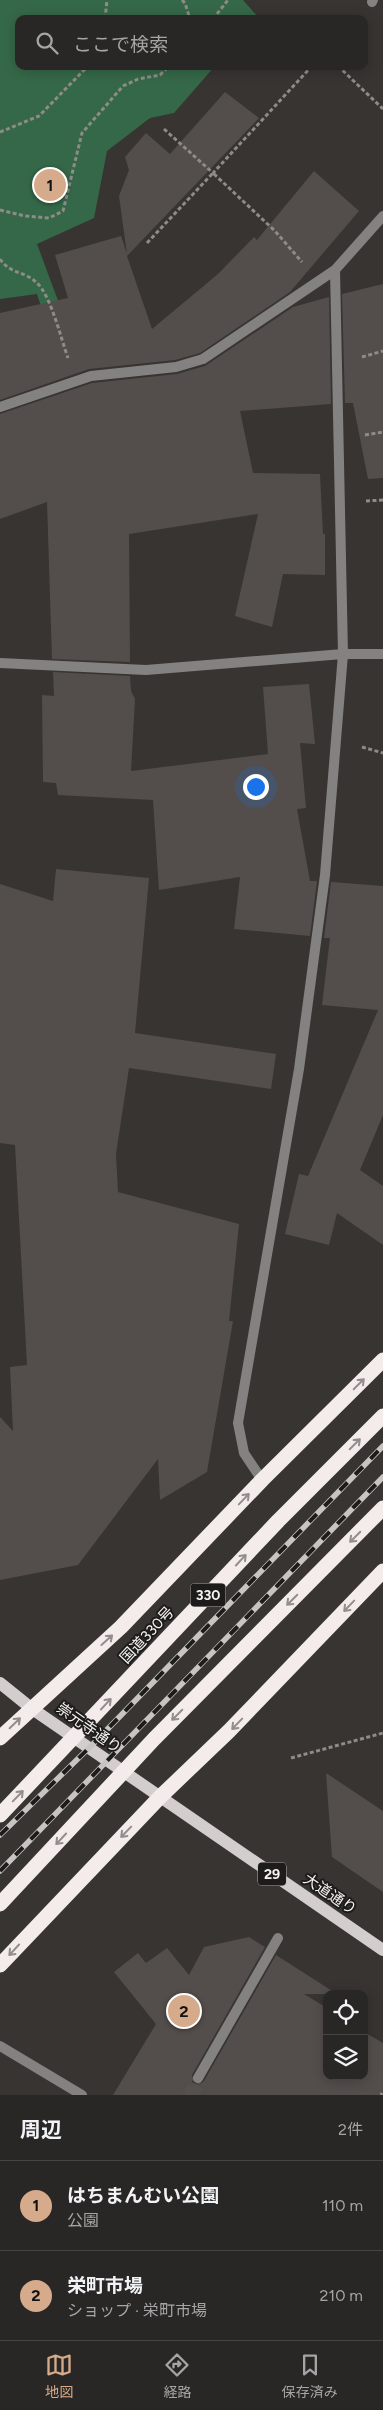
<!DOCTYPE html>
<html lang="ja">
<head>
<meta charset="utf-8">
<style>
	body { margin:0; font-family:Figtree,"Noto Sans JP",sans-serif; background:#312f2d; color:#f1f3f6 }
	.controls { position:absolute; right:15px; bottom:15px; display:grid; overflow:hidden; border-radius:10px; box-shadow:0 2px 12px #0003 }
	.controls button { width:45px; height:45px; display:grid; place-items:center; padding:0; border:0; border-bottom:1px solid #454442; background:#292725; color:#f1f3f6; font:25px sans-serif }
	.you { position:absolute; left:255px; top:786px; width:18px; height:18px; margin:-12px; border:4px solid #fff; border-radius:50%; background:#1a73e8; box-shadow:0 0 0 8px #1a73e833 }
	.badge { display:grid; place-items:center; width:32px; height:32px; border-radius:50%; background:#d6ab8b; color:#111; font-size:16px; font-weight:700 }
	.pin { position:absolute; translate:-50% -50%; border:2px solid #fff; box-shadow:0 1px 5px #0006 }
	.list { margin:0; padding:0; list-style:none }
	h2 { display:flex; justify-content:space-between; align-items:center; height:65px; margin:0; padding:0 20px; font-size:21px }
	h2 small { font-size:16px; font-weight:400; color:#a5a5a7 }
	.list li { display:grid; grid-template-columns:32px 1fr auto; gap:15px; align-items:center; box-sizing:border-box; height:90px; padding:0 20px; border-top:1px solid #454442 }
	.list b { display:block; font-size:19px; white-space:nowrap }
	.list p { margin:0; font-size:16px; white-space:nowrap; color:#a5a5a7 }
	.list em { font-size:16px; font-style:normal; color:#a5a5a7 }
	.icon { flex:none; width:28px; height:28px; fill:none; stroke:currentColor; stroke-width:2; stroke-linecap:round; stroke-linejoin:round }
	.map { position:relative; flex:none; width:383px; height:2095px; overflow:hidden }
	.search { position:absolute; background:#292725; box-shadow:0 2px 12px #0003; left:15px; right:15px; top:15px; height:55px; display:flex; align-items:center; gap:12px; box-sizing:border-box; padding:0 18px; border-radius:10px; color:#a5a5a7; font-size:19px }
	.sheet { height:245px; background:#292725 }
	nav { display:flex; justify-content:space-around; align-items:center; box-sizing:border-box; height:70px; border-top:1px solid #454442; background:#292725; font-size:14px; color:#a5a5a7 }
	nav a { display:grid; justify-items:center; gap:2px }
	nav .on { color:#d6ab8b }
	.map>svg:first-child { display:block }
</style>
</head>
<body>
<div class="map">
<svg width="383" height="2095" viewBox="0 0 383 2095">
	<rect width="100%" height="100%" fill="#373431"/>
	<path fill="#356848" d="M0,0H243L258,17L19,19V66H215L174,113L150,118L107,151L94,218L37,244L76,349L57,356L37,294L0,299Z"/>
	<path fill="#534e4c" d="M225,92L259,118L127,256L152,329L218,274L254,237L257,240L314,171L359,211L290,292L200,353L175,360L89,369L0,400V313L68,298L55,255L121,236L127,254L119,196L129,170L125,157L146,133L170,154Z
		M383,284V478L368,479L353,403H345L342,294Z
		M329,297L331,404L240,411L253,473L320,474L323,534H325V575L283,574L272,627L235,616L258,514L129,534L130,662L52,659L47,502L0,519V414L92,383L177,374L205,366L293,307Z
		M53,672L130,676L131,691L135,699L131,771L268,754L263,687L309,684L315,744L300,743L306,808L297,809L310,881H317L310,936L234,929L240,877L159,890L153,800L58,795L56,783L43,782L42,695L54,696Z
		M56,869L149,878L135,1033L276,1054L271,1089L129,1068L116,1154L118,1192L239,1224L229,1321H233L207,1472L160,1500L158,1459L78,1565L0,1580V1417L13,1431L10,1367L27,1365L15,1145L0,1143V884L53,901Z
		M331,882L383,886V1115L360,1170L383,1186V1245L337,1213L329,1245L285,1234L299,1174L308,1176L378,1010L322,1005L330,938H324Z
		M326,1773L383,1811V1892L332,1857Z
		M249,1937L265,1947L192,2075V2082L199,2085L204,2081L276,1955L337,1994H304L327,2008V2076H364V2032L383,2043V2095H113L156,2024L114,1972L138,1953L146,1963L167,1948L189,1975L204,1947Z"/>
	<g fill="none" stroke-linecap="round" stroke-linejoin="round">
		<path stroke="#54514e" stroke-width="10" stroke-dasharray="10 5" stroke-linecap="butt" d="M192,2088L204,2095
			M187,2095L198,2078"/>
		<path stroke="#8e8b88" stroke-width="3" stroke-dasharray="4 2.5" stroke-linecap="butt" d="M182,0L185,3L190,19
			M105,19L107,0
			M213,19L228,0
			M338,66L383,109
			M164,129L213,173L312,66
			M0,132L39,116L88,66
			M0,210L25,216L49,218L63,211L82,133L123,86L138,79L160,75L169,66
			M147,243L213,173L275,231L302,262
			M0,259C10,274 24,271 36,282C51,295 61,339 68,358
			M362,357L383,351
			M365,435L383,432
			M366,501L383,500
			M362,747L383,753
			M291,1758L383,1733
			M381,2095L382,2093"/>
		<path stroke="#848181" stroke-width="10" d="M372,2L373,0
			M0,407L91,376L176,367L203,359L335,270L383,216
			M0,663L146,670L343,654H383
			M262,1480L244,1453L238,1423L299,1069L325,875L343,654L335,270
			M0,2046L82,2095
			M198,2078L278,1938"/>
		<path stroke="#d3cecd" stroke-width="12" d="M0,1683L31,1708L383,1950"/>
		<path stroke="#f3eceb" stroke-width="15" d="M0,1738L121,1627L262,1480L383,1360
			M0,1815L278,1521L383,1416
			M0,1904L154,1739L383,1508
			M0,1965L160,1797L229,1731L383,1571"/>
		<defs>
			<path id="rail" d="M0,1835L94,1743L383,1446
				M0,1871L383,1477"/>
		</defs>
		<use href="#rail" stroke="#c7c4c1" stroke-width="5.5"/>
		<use href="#rail" stroke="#1d1c1a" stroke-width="4" stroke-dasharray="11" stroke-linecap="butt"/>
	</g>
	<defs><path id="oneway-shaft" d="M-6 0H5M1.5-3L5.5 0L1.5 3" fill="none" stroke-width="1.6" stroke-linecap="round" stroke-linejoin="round" transform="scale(1.25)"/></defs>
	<g stroke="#938e8d">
		<use href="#oneway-shaft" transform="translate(359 1384) rotate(-45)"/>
		<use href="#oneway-shaft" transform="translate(355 1444) rotate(-45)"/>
		<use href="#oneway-shaft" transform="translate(244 1499) rotate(-46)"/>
		<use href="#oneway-shaft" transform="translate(355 1537) rotate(135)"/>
		<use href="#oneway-shaft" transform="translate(241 1560) rotate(-47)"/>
		<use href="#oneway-shaft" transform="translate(292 1600) rotate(135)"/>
		<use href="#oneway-shaft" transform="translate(349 1606) rotate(134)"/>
		<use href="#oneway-shaft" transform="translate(107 1640) rotate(-42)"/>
		<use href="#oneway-shaft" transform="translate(106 1704) rotate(-47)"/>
		<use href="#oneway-shaft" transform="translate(177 1715) rotate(135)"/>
		<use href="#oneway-shaft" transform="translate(15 1723) rotate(-44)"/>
		<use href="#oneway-shaft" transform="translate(237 1724) rotate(134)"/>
		<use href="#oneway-shaft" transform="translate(18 1796) rotate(-46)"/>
		<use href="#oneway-shaft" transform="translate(126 1832) rotate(134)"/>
		<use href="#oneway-shaft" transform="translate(61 1839) rotate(133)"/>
		<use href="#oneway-shaft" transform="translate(14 1950) rotate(133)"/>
	</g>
	<g text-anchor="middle" stroke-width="4" stroke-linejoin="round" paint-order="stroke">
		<g fill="#1d1c1a" stroke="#b5b3b0" stroke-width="1">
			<rect x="190.5" y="1583.5" width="35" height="23" rx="4"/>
			<rect x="258" y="1862.5" width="28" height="23" rx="4"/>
		</g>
		<g font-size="14" font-weight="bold" fill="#f6f4f1">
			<text x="208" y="1600">330</text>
			<text x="272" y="1879">29</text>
		</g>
		<g font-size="15" fill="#f6f4f1" stroke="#1d1c1a">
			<text transform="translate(147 1635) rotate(-47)" y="5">国道330号</text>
			<text transform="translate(89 1728) rotate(35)" y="5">崇元寺通り</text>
			<text transform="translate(330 1894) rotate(34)" y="5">大道通り</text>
		</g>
	</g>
</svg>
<div class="controls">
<button><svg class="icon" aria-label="locate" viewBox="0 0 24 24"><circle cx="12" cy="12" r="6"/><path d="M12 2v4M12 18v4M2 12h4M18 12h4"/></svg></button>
<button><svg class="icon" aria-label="layers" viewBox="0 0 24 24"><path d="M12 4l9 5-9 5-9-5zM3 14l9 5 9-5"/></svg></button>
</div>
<div class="you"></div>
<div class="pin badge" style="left:50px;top:185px">1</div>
<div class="pin badge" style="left:184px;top:2011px">2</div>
<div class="search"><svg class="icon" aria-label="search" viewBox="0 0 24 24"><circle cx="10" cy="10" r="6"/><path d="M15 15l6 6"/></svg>ここで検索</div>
</div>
<section class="sheet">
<h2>周辺<small>2件</small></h2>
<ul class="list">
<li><span class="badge">1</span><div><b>はちまんむい公園</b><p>公園</p></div><em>110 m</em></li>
<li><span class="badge">2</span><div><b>栄町市場</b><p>ショップ · 栄町市場</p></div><em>210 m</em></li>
</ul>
</section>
<nav>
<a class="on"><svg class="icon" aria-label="map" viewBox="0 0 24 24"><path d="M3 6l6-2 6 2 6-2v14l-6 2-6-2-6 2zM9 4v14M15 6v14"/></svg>地図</a>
<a><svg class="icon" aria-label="directions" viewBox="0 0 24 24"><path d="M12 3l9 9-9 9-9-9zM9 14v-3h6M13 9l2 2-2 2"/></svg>経路</a>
<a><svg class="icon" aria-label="saved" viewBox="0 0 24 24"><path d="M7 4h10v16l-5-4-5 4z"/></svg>保存済み</a>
</nav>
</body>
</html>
